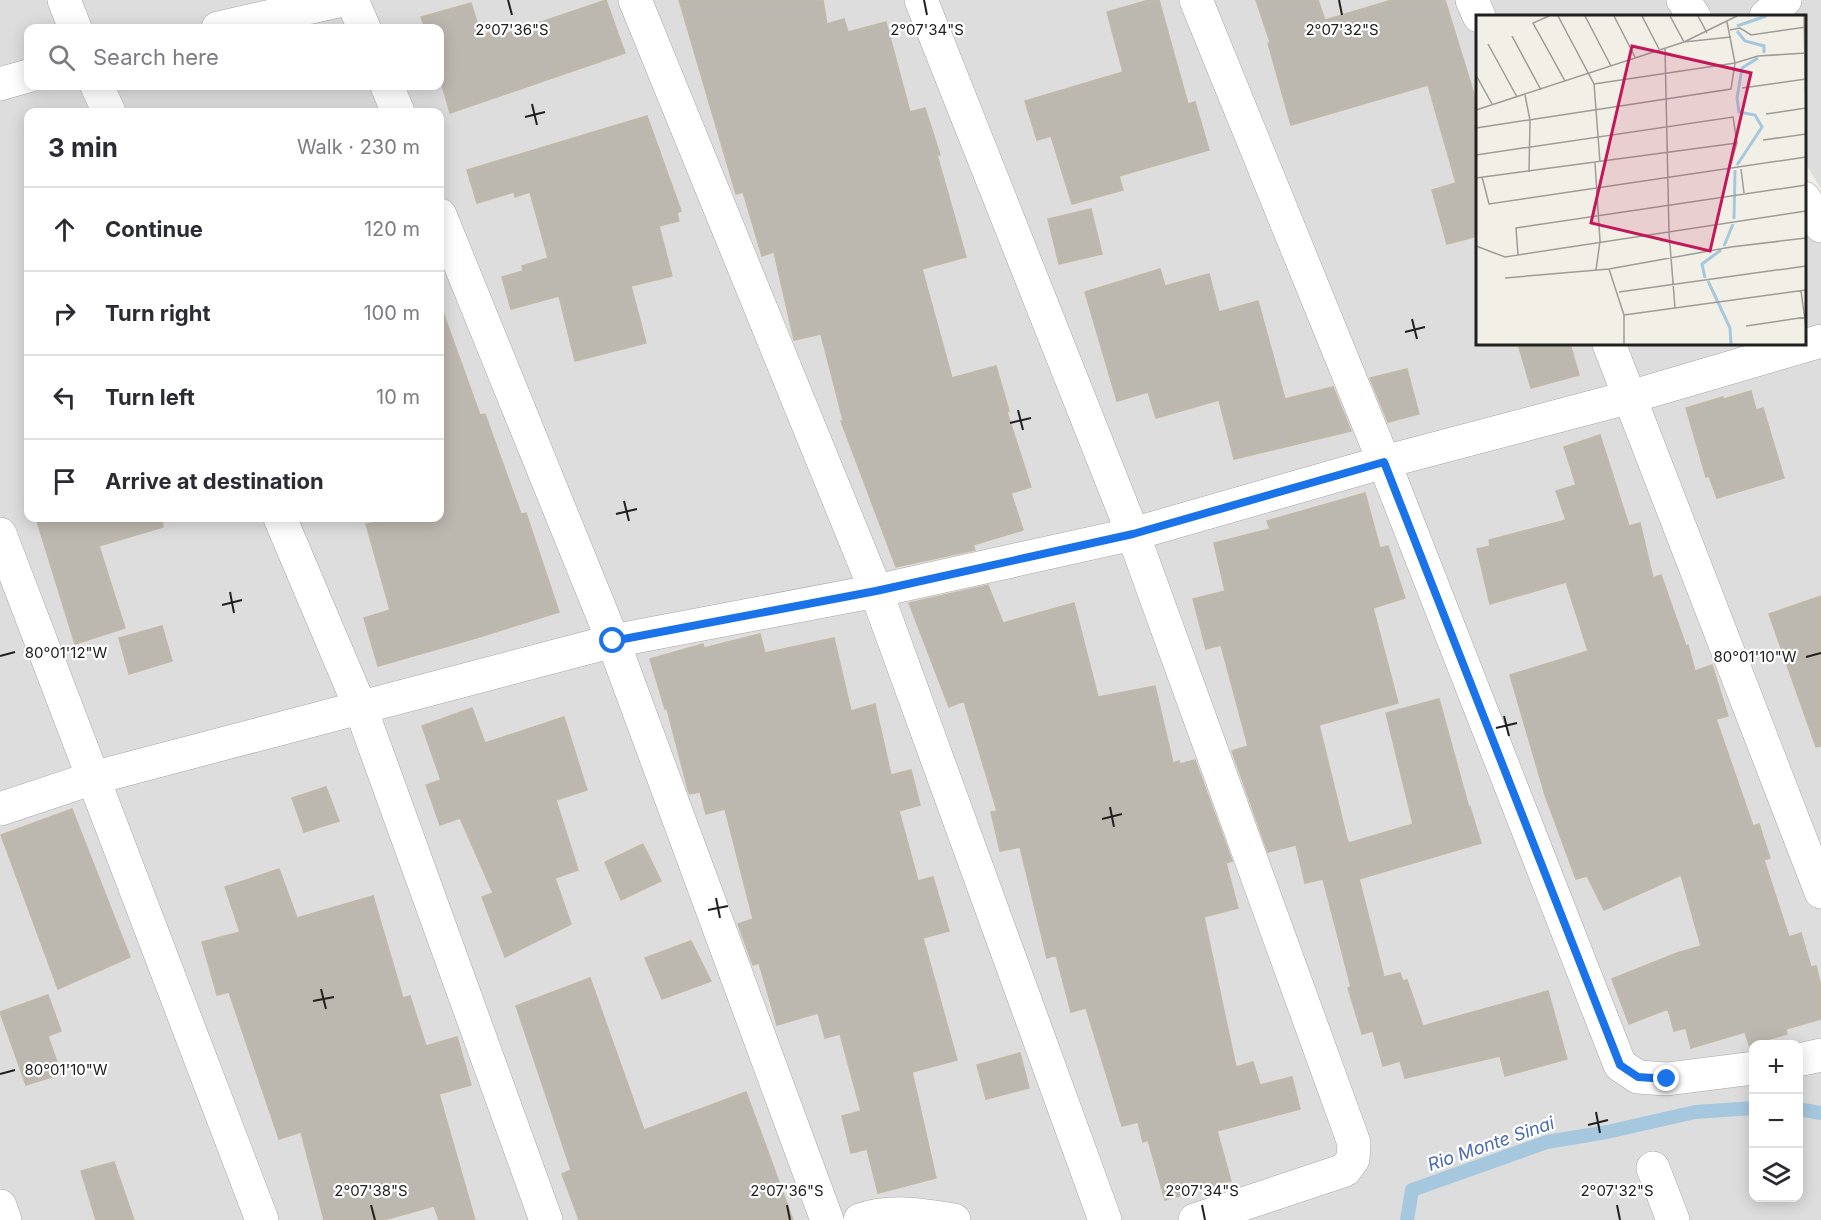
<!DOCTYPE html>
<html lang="en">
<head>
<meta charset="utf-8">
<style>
	body { margin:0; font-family:Inter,sans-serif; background:#f7f7f7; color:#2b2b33 }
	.controls { position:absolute; right:18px; bottom:18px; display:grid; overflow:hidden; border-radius:12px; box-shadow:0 3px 15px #0003 }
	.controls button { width:54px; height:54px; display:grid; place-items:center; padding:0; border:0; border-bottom:2px solid #e1e1e2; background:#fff; color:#2b2b33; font:30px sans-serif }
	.stop { position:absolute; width:18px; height:18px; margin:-14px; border:4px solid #1a73e8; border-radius:50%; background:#fff }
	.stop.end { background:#1a73e8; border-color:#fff; box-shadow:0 2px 6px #0008 }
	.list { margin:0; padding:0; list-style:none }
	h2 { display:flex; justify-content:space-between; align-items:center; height:78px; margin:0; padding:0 24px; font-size:26px }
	h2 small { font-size:20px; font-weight:400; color:#7c7c81 }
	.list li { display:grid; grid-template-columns:39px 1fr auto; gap:18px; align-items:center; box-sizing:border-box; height:84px; padding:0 24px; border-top:2px solid #e1e1e2 }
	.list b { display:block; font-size:22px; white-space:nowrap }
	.list em { font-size:20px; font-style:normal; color:#7c7c81 }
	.icon { flex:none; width:33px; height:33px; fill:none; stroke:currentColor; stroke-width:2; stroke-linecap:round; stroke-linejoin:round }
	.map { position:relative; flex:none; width:1821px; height:1220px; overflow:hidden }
	.search { position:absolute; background:#fff; box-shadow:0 3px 15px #0003; left:24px; top:24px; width:420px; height:66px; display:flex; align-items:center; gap:15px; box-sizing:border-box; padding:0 21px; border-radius:12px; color:#7c7c81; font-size:22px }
	.panel { position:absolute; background:#fff; box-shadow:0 3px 15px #0003; left:24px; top:108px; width:420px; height:414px; border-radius:12px }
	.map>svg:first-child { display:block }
</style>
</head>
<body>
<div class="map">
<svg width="1821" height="1220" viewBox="0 0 1821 1220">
	<rect width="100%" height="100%" fill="#f1efe6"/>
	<path fill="#dedddd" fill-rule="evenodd" d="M0,0H1676L1686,16H1478V344H1804L1805,203L1821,229V1220H0ZM28,28H440V86H28ZM28,112H440V518H28ZM1754,1044H1798V1198H1754Z
		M1703,0H1821V189L1805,163L1804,16H1714Z"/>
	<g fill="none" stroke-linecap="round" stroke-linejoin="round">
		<path stroke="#a6c8df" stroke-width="14" d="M1798,1109L1821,1113
			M1407,1220L1412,1190L1547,1142L1607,1132L1695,1112L1754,1108"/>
	</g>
	<path fill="#bdb8af" stroke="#c3b8a8" stroke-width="1.5" d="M606,0L625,53L450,113L440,78V28H425L421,17L471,3L481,35L504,29L506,34Z
		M679,0H823L827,24L844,19L848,32L886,22L910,112L925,108L940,155H937L966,257L922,269L952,378L996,366L1009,411L1007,412L1031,487L1011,493L1023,530L973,545L975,550L896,567L841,421L843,420L821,334L794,340L774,252L762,256L743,192L736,194Z
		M1149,0H1159L1188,104L1195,102L1209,150L1119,176L1123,190L1072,204L1051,136L1037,140L1025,101L1123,72L1107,12Z
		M1256,0H1318L1325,20L1392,0H1445L1478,107V236L1447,244L1432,190L1456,183L1428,85L1291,125L1268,43L1270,42Z
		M647,116L681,211L677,213L679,221L659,226L672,276L631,286L646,343L575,361L559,296L511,309L502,277L523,271L522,266L548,258L530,192L515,197L514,192L477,203L467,170Z
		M1091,209L1102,254L1059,264L1048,219Z
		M1160,269L1165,286L1209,274L1219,312L1258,301L1285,399L1333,387L1351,431L1234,459L1219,400L1156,418L1148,392L1117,401L1085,292Z
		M444,315L480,415L485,414L521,514L526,513L559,612L476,638L378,666L364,618L390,610L366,524L397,518H440V316Z
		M1518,344H1570L1579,375L1531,388Z
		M1407,369L1419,414L1388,422L1370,378Z
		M1751,391L1756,410L1763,408L1784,478L1717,498L1709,476L1706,477L1686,408L1723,397L1724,399Z
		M1600,435L1629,526L1640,523L1653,578L1661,575L1686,646L1688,645L1695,671L1712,665L1728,716L1716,719L1753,826L1759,824L1770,858L1764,860L1789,937L1801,933L1811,967L1816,966L1821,986V1019L1786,1029L1787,1034L1749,1045L1745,1032L1691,1048L1686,1028L1674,1031L1668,1009L1629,1024L1612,979L1677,953L1701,946L1681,875L1604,910L1587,876L1576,879L1545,795L1510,675L1588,651L1566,582L1490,604L1477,549L1490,546L1489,540L1566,520L1556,491L1576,485L1564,447Z
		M1365,493L1380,548L1388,546L1405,598L1373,608L1398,703L1319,725L1347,839L1349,843L1413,824L1386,713L1439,699L1469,808L1470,807L1481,843L1359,879L1384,977L1400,973L1403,981L1407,980L1423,1026L1548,991L1567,1059L1505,1076L1500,1056L1405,1078L1400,1061L1383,1066L1373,1031L1362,1034L1348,988L1351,987L1323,879L1305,883L1296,845L1268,852L1232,751L1248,746L1221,645L1206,649L1193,599L1225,591L1214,543L1270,529L1267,521Z
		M36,518H162L163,527L99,546L125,628L75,644Z
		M988,585L1003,623L1074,603L1098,697L1155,686L1173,763L1179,761L1180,764L1195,760L1232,861L1226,863L1238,908L1204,917L1236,1067L1253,1062L1260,1085L1292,1077L1300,1109L1217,1131L1231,1181L1165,1200L1148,1140L1143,1142L1138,1122L1122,1126L1086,1008L1071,1012L1056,955L1047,958L1020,847L1000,851L991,812L997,811L964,701L949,707L909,603Z
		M1821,596V746L1816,747L1769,614Z
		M162,626L172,661L129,674L119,638Z
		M760,634L765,653L834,638L851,711L875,704L891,775L911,770L920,805L899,811L918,881L933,877L949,931L923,938L957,1060L912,1072L936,1178L878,1193L867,1149L851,1153L842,1116L861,1111L840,1034L825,1038L818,1013L777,1025L759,963L753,965L738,924L753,919L725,809L706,814L700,792L690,794L688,790L667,709H665L650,659L703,644L704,648Z
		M472,708L485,743L564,717L587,790L556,800L578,870L555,878L571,924L505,957L482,897L493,893L460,818L440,825L426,785L441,780L422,726Z
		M326,787L339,821L304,832L292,798Z
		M72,809L130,957L58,989L1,835Z
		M643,844L661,881L621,900L605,862Z
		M279,869L297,918L373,896L403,998L410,996L426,1046L457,1037L471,1085L439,1094L475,1220H439L434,1206L384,1220H324L301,1132L279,1139L229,992L217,995L202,942L240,932L225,887Z
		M691,941L711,981L662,999L645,958Z
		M590,978L644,1130L746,1092L793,1220H579L562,1174L571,1170L516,1006Z
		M48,995L61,1031L48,1036L61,1074L26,1085L0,1012Z
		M1020,1053L1029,1088L986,1099L977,1065Z
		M114,1162L134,1220H96L81,1171Z"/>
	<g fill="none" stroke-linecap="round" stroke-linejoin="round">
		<defs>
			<path id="street" d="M64,0L75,28
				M352,0L364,28
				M635,0L876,591L1105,1220
				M921,0L1133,534L1354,1143L1353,1159L1345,1170L1195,1220
				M1196,0L1384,462L1620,1065L1638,1077L1667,1079L1754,1068
				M1472,0L1479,16
				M1683,0L1694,16
				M1766,16L1785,0
				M218,28L343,0
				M0,84L28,76
				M97,86L109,112
				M387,86L398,112
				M1804,198L1821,226
				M440,215L613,641L827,1220
				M1609,344L1821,892
				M280,518L361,709L546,1220
				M0,534L262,1220
				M0,809L93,778L613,641L876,591L1133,534L1384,462L1630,397L1821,341
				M1798,1060L1821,1055
				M1653,1168L1673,1220
				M0,1206L5,1220
				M860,1220C891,1209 923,1215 954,1220"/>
		</defs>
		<use href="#street" stroke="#a7a7a7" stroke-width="34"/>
		<use href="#street" stroke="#fff" stroke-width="33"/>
	</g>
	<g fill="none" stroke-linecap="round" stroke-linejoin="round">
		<path stroke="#1a73e8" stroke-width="8" d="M613,641L876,591L1133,534L1384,462L1620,1065L1638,1077L1667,1079"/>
	</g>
	<path fill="none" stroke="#202020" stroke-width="2" d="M508,0L512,15M924,0L927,15M1339,0L1342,15M532,104L537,125M525,117L545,112M1412,319L1417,339M1405,332L1425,327M1018,410L1023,430M1010,423L1031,418M624,501L629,521M616,514L637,509M230,592L234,613M222,605L242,600M0,656L15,652M1806,657L1821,653M1504,716L1509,736M1496,728L1517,723M1110,807L1114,827M1102,819L1122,814M716,898L720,918M708,910L728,906M321,989L326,1009M313,1001L334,997M0,1074L15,1070M1596,1112L1600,1133M1588,1125L1608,1120M371,1205L375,1220M787,1205L790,1220M1202,1205L1205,1220M1617,1205L1620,1220"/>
	<g text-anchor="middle" stroke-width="4.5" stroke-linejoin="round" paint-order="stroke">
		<g font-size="18" font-style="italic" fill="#4a6cb2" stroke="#fff">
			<text transform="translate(1491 1144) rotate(-19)" y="6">Rio Monte Sinai</text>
		</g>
	</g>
	<g transform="translate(1476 15)">
		<rect width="330" height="330" fill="#f1efe6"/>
		<path fill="none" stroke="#a6c8df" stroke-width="3" d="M261,11L290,1M261,16L269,26L288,31V38M261,150L286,112L279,100L263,97L261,83L266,53L282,43M258,204L259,155M248,231L257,209M229,263L226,249L245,235M232,266L254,313L255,329"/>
		<path fill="none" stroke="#9d9c97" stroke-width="1.5" d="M73,1L57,8L89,66M82,1L118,69L124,147M109,1L135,51M138,1L159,42M166,1L183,34M194,1L208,27L255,22M222,1L231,18M328,1L330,104M254,15L264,13L275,20L330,12M36,21L65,75M12,29L41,82M189,33L193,217L199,293M0,60L16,89M118,69L259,48L282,41L330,38M266,73L330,64M49,80L54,105L53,157M0,95L208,27L261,1M290,99L330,93M0,113L255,74L259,48L251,7M287,125L330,119M0,140L257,102L261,128L253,155M119,148L124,226L120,255M265,154L268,178M6,162L13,189L330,142M0,163L261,128M0,231L29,242L330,196M42,240L40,213L330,170M133,254L148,300V329M29,263L133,254L255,232L330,223M325,276L330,312M143,277L330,251M148,300L330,275M270,311L330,302"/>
		<path fill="#c2185b" fill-opacity="0.15" stroke="#c2185b" stroke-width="3" d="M156,31L275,58L234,236L115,208Z"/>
		<rect width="330" height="330" fill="none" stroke="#202020" stroke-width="3"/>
	</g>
	<g font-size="15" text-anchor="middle" fill="#202020" stroke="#fff" stroke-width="4.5" stroke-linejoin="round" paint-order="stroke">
		<text x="512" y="35">2°07'36"S</text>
		<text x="927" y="35">2°07'34"S</text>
		<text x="1342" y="35">2°07'32"S</text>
		<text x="66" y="658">80°01'12"W</text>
		<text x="1755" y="662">80°01'10"W</text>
		<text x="66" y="1075">80°01'10"W</text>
		<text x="371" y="1196">2°07'38"S</text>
		<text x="787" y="1196">2°07'36"S</text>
		<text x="1202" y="1196">2°07'34"S</text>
		<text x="1617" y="1196">2°07'32"S</text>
	</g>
</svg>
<div class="controls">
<button>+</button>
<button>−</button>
<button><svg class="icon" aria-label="layers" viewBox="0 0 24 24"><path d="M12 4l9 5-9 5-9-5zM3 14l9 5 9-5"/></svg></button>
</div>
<div class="stop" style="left:613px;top:641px"></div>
<div class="stop end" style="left:1667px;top:1079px"></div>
<div class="search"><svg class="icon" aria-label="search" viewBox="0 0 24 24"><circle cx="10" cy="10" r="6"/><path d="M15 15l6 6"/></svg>Search here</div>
<section class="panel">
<h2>3 min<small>Walk · 230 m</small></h2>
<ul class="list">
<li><svg class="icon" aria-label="ahead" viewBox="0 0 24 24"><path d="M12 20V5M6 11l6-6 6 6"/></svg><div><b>Continue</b></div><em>120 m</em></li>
<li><svg class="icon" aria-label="right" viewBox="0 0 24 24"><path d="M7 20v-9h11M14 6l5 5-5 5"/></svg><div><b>Turn right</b></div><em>100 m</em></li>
<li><svg class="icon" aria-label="left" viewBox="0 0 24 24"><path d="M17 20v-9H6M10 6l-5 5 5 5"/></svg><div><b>Turn left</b></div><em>10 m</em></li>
<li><svg class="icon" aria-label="arrive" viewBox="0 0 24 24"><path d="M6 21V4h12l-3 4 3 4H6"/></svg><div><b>Arrive at destination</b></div></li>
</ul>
</section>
</div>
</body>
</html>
